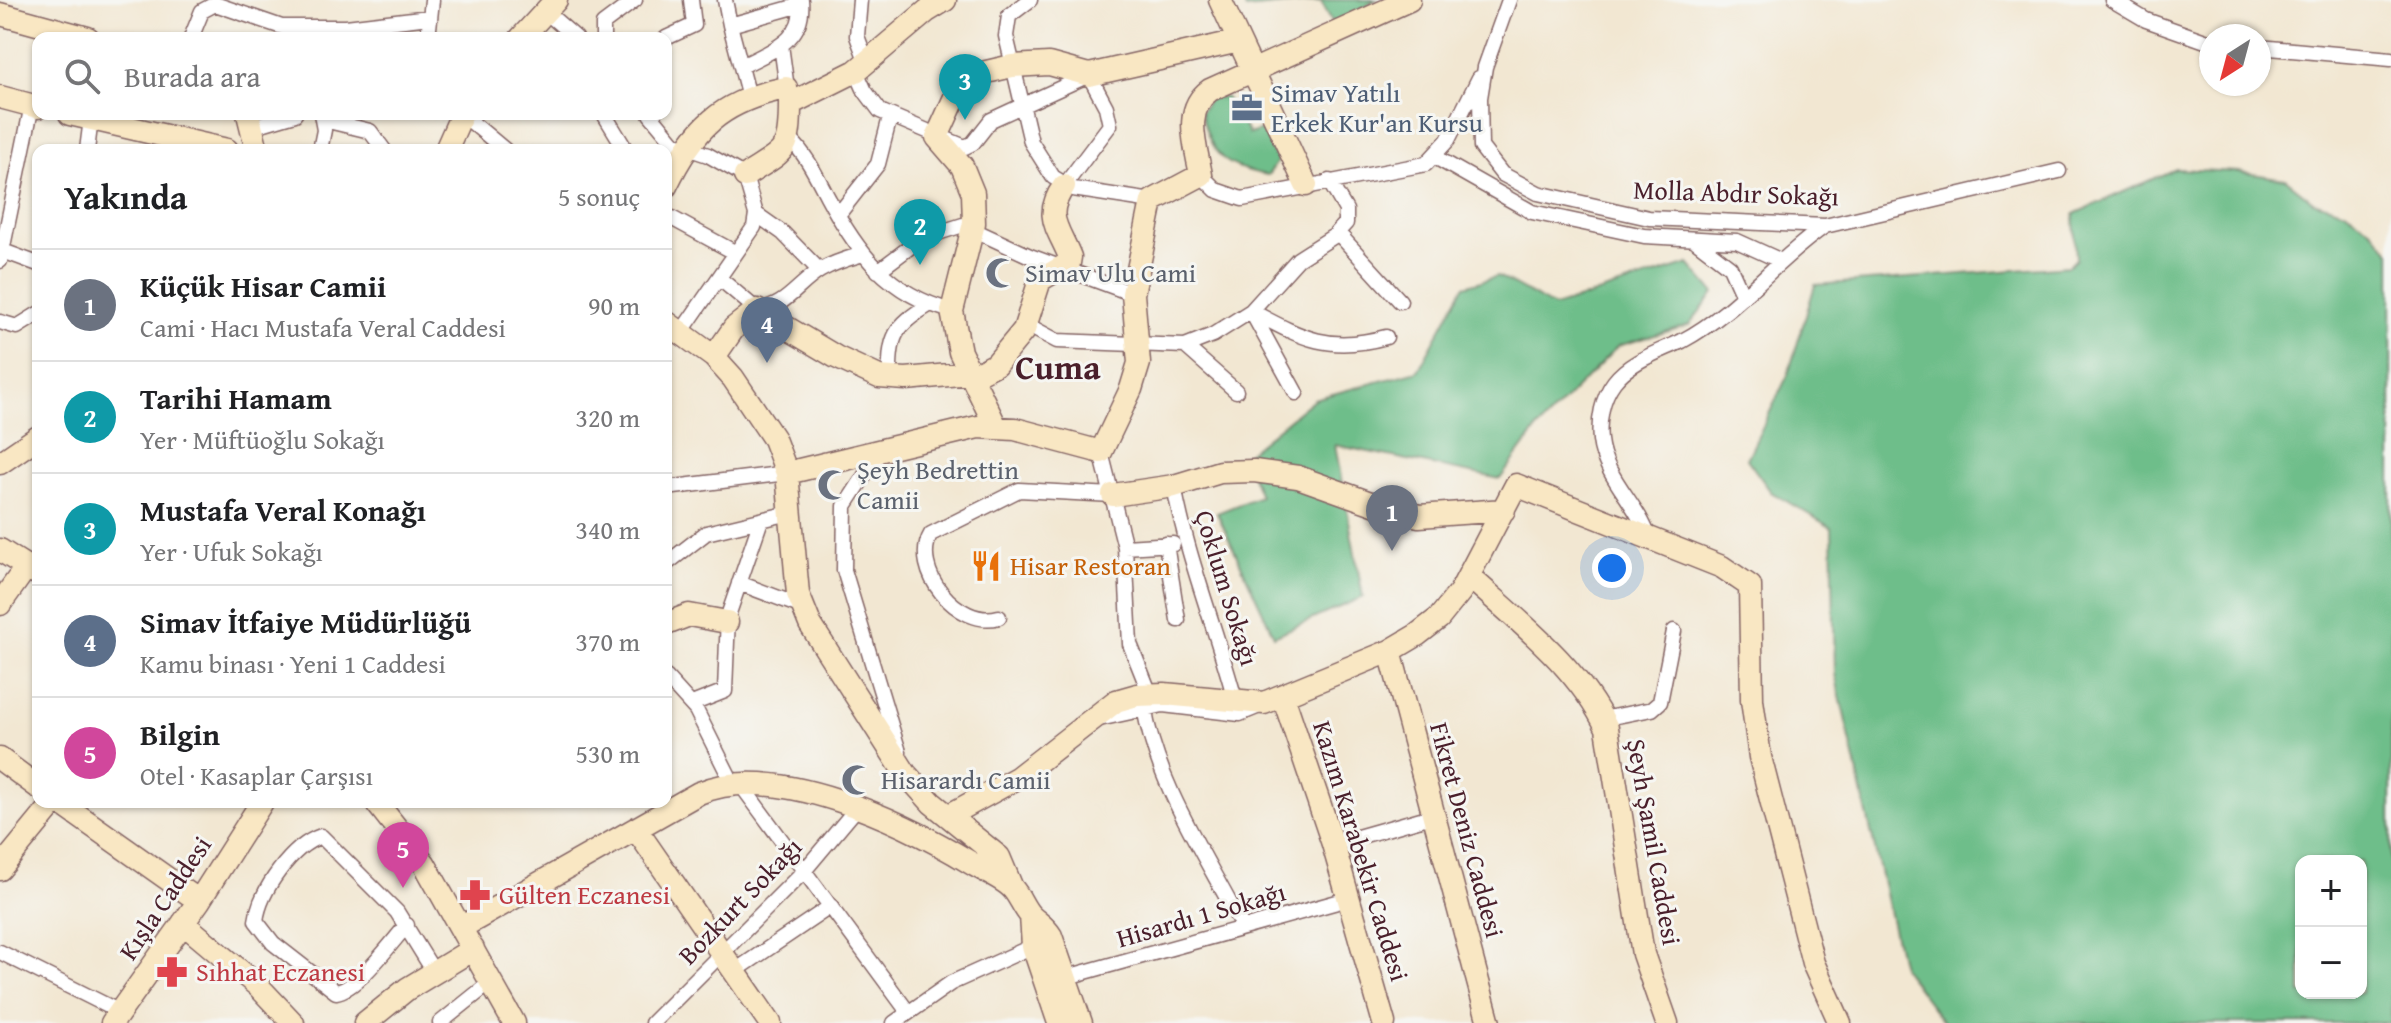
<!DOCTYPE html>
<html lang="tr">
<head>
<meta charset="utf-8">
<style>
	body { margin:0; font-family:"Gentium Book Plus",serif; background:#f6f6f6; color:#202124 }
	.controls { position:absolute; right:24px; bottom:24px; display:grid; overflow:hidden; border-radius:16px; box-shadow:0 2px 6px #0004 }
	.controls button { width:72px; height:72px; display:grid; place-items:center; padding:0; border:0; border-bottom:2px solid #e0e0e0; background:#fff; color:#202124; font:40px sans-serif }
	.compass { position:absolute; left:2199px; top:24px; width:72px; height:72px; border-radius:50%; background:#fff; box-shadow:0 2px 6px #0004; rotate:216deg }
	.you { position:absolute; left:1612px; top:568px; width:28px; height:28px; margin:-20px; border:6px solid #fff; border-radius:50%; background:#1a73e8; box-shadow:0 0 0 12px #1a73e833 }
	.badge { display:grid; place-items:center; width:52px; height:52px; border-radius:50%; background:#b5179e; color:#fff; font-size:26px; font-weight:700 }
	.pin { position:absolute; translate:-50% -66px; filter:drop-shadow(0 2px 4px #0008) }
	.pin::after { content:''; position:absolute; top:42px; width:28px; height:24px; background:inherit; clip-path:polygon(0 0,100% 0,50% 100%) }
	.list { margin:0; padding:0; list-style:none }
	h2 { display:flex; justify-content:space-between; align-items:center; height:104px; margin:0; padding:0 32px; font-size:34px }
	h2 small { font-size:26px; font-weight:400; color:#757577 }
	.list li { display:grid; grid-template-columns:52px 1fr auto; gap:24px; align-items:center; box-sizing:border-box; height:112px; padding:0 32px; border-top:2px solid #e0e0e0 }
	.list b { display:block; font-size:30px; white-space:nowrap }
	.list p { margin:0; font-size:26px; white-space:nowrap; color:#757577 }
	.list em { font-size:26px; font-style:normal; color:#757577 }
	.icon { flex:none; width:44px; height:44px; fill:none; stroke:currentColor; stroke-width:2; stroke-linecap:round; stroke-linejoin:round }
	.map { position:relative; flex:none; width:2391px; height:1023px; overflow:hidden }
	.search { position:absolute; background:#fff; box-shadow:0 2px 6px #0004; left:32px; top:32px; width:640px; height:88px; display:flex; align-items:center; gap:20px; box-sizing:border-box; padding:0 28px; border-radius:16px; color:#757577; font-size:30px }
	.panel { position:absolute; background:#fff; box-shadow:0 2px 6px #0004; left:32px; top:144px; width:640px; height:664px; border-radius:16px }
	.map>svg:first-child { display:block }
</style>
</head>
<body>
<div class="map">
<svg width="2391" height="1023" viewBox="0 0 2391 1023">
	<rect width="100%" height="100%" fill="#f6f6f2"/>
	<filter id="ink" filterUnits="userSpaceOnUse"><feTurbulence type="fractalNoise" baseFrequency=".0125" numOctaves="2"/><feDisplacementMap in="SourceGraphic" scale="16" xChannelSelector="R" yChannelSelector="G"/><feConvolveMatrix kernelMatrix="1 2 1 2 8 2 1 2 1" color-interpolation-filters="sRGB"/></filter>
	<filter id="wash" filterUnits="userSpaceOnUse"><feTurbulence type="fractalNoise" baseFrequency=".006" numOctaves="4" result="noise"/><feDisplacementMap in="SourceGraphic" scale="32" xChannelSelector="R" yChannelSelector="G"/><feGaussianBlur stdDeviation="1.8" result="paint"/><feColorMatrix in="noise" values="0 0 0 0 0 0 0 0 0 0 0 0 0 0 0 0 0 1.4 0 .05"/><feComposite in="paint" operator="in"/></filter>
	<g filter="url(#wash)">
		<rect width="100%" height="100%" fill="#f2e7d2"/>
		<path fill="#6ebe8a" stroke="#5c6e5a" stroke-width="2" fill-rule="evenodd" d="M1242,0H1376L1334,25L1321,1L1246,9Z
			M1225,97L1249,134L1262,130L1278,161L1268,175C1224,168 1211,156 1201,112L1209,99Z
			M2175,169L2239,172L2285,179L2313,201L2345,211L2372,230L2391,252V1023H1944L1902,967L1835,674L1832,528L1771,492L1747,459L1788,375L1815,285L2069,266L2076,259L2074,214ZM2301,861H2361V993H2301Z
			M1689,264L1714,293L1689,325L1618,346L1537,429L1500,479L1335,445L1363,597L1274,636L1217,513L1260,496L1244,456L1314,399L1418,371L1464,286L1498,276L1554,307Z"/>
	</g>
	<g filter="url(#ink)">
		<g fill="none" stroke-linecap="round" stroke-linejoin="round">
			<defs>
				<path id="street" d="M725,0L730,25
					M860,0L857,36L867,63
					M1030,0L1009,16L1006,36L1031,142L1053,177L1073,189L1152,201
					M1509,0L1485,67L1480,98L1481,147L1502,174L1538,193L1649,218L1825,226L2059,171
					M2112,0L2146,20L2211,43
					M546,12L576,38
					M191,38L202,11L215,4L282,27H346L429,17
					M428,38L432,0
					M603,38V24L635,0
					M666,38L694,25L691,0
					M781,45L788,96
					M2259,47L2391,59
					M742,66C772,50 805,41 801,0
					M856,71L865,91L880,111L965,147L973,143L991,120L1089,75L1106,107L1110,125L1064,186
					M749,97L730,25L794,7L801,0
					M462,114L505,150
					M604,114L626,150
					M650,114L675,144L708,155L745,176L756,214L754,227L682,331
					M324,120L370,131L384,150
					M251,127L295,114
					M789,138C806,154 816,175 827,196C857,252 887,294 952,311
					M87,150L91,119
					M320,150L324,130L321,114
					M1435,157L1532,212L1644,236L1737,241L1779,260
					M1201,175L1216,190L1242,199L1426,164L1448,140L1479,78
					M756,214L783,233L819,270
					M666,215L736,253
					M838,215L878,164L890,117
					M1338,233L1400,301
					M1696,241L1730,267L1743,296
					M3,251L38,264
					M0,261L32,105
					M878,271L922,238L963,225L1030,256L1133,294
					M719,278L757,310C786,308 797,284 821,270C834,262 849,258 863,254
					M0,322L17,327L38,314
					M1027,325L1057,341L1185,346L1236,391
					M1185,346L1213,335L1251,311C1302,338 1328,353 1386,337
					M890,378C889,337 894,326 929,305
					M1296,393L1251,311L1298,259L1334,236L1346,223V210L1329,181
					M880,452L845,506L844,570L899,752
					M1101,452L1125,547L1130,644L1150,694
					M1174,486C1187,558 1217,631 1236,703
					M666,488L787,473
					M1649,538C1638,504 1604,477 1600,440C1598,421 1602,398 1614,382C1630,361 1659,352 1682,341C1737,312 1774,261 1825,226
					M1166,544L1178,620
					M1125,547L1173,544
					M666,564L706,533L790,513
					M739,583L800,606
					M999,617C958,629 910,569 931,534L1019,490L1113,495
					M666,677L696,710L733,784
					M692,704L725,691L728,616L761,520
					M1144,707C1157,785 1207,858 1243,928
					M1099,719L1163,705L1240,714L1262,705
					M1602,719L1652,709L1660,702L1674,631
					M741,785L908,1012
					M1333,844L1435,815
					M407,925C391,943 358,989 336,992L273,943L256,921C260,890 292,846 321,836L397,912L434,972
					M0,952L120,1012
					M735,971L831,906
					M1067,977L1348,899
					M440,1023L491,982
					M652,1023L804,871L856,809
					M894,1023L951,983L1033,946"/>
				<path id="secondary" d="M1220,0L1306,185
					M0,14L88,38
					M521,38L556,0
					M0,97L38,107
					M70,114L227,150
					M248,114L257,150
					M446,150L462,114
					M745,176C785,150 790,154 790,104L856,71L927,11L945,0
					M666,186C694,128 721,101 786,88
					M666,322L714,357L733,378L774,439L787,473L798,594L810,624L905,773L932,803L999,857L1012,888
					M714,357L734,328L757,310L836,357L879,377L906,379L981,372L996,364L1024,330L1040,280L1069,263L1070,257C1058,227 1043,216 1064,186
					M996,427L960,352L952,311L974,223L973,193L962,166L937,137L956,95L978,74L1012,66L1049,64L1089,75L1239,41
					M0,463L38,437
					M787,473L978,427L1015,429L1101,452L1131,389L1139,363L1133,294L1152,201L1201,175C1196,146 1182,110 1210,90L1409,0
					M1113,495L1174,486L1220,472L1254,471L1298,477L1382,507L1419,516L1504,510
					M0,550L38,574
					M1470,577C1519,622 1578,667 1607,728L1643,954L1667,1023
					M0,604L25,569
					M666,624L689,615L727,622
					M1390,651L1489,1023
					M1283,696L1333,844L1384,1023
					M0,759L38,787
					M59,802L199,901
					M376,802L424,863L514,1023
					M948,816L1017,778L1116,701L1137,695L1164,694L1264,703L1390,651L1417,635L1439,618L1460,592L1516,485L1722,567L1750,586L1752,700L1760,757L1813,963L1840,1023
					M636,829L770,1023
					M0,869L55,802
					M1031,916L1033,946L1059,1023
					M183,923L258,986L293,1023
					M462,927L699,793C776,760 905,823 971,863C984,871 1003,878 1013,889C1020,897 1023,907 1030,915C1038,923 1045,926 1051,936L1081,1023
					M112,1023L199,901L262,802
					M365,1023L407,989L473,949"/>
			</defs>
			<use href="#street" stroke="#856565" stroke-width="17"/>
			<use href="#secondary" stroke="#856565" stroke-width="25"/>
			<use href="#street" stroke="#fff" stroke-width="14"/>
			<use href="#secondary" stroke="#f9e7c3" stroke-width="22"/>
		</g>
	</g>
	<defs>
		<symbol id="office-bare" viewBox="-9 -9 18 18"><path d="M-6-3h4V-5.5h4V-3h4V5H-6ZM-1-4.5V-3h2v-1.5ZM-6 0V1H6V0Z" fill="#5c6f8a" stroke="#f6f6f2" stroke-width="2.5" paint-order="stroke"/></symbol>
		<symbol id="mosque-bare" viewBox="-9 -9 18 18"><path d="M3.5-4.9A6 6 0 1 0 3.5 4.9A5 5 0 1 1 3.5-4.9Z" fill="#6b7280" stroke="#f6f6f2" stroke-width="2.5" paint-order="stroke"/></symbol>
		<symbol id="restaurant-bare" viewBox="-9 -9 18 18"><path d="M-5-6h1v4h1v-4h1v4h1v-4h1v5L-1.5 .5V6h-2V.5L-5-1ZM5-6V6H3V1.5H1.5Q1.5-4 5-6Z" fill="#e8710a" stroke="#f6f6f2" stroke-width="2.5" paint-order="stroke"/></symbol>
		<symbol id="pharmacy-bare" viewBox="-9 -9 18 18"><path d="M-2-6h4v4h4v4h-4v4h-4v-4h-4v-4h4Z" fill="#e0444e" stroke="#f6f6f2" stroke-width="2.5" paint-order="stroke"/></symbol>
	</defs>
	<g fill-rule="evenodd">
		<use href="#office-bare" x="1225" y="86" width="44" height="44"/>
		<use href="#mosque-bare" x="979" y="251" width="44" height="44"/>
		<use href="#mosque-bare" x="811" y="463" width="44" height="44"/>
		<use href="#restaurant-bare" x="964" y="544" width="44" height="44"/>
		<use href="#mosque-bare" x="835" y="758" width="44" height="44"/>
		<use href="#pharmacy-bare" x="453" y="873" width="44" height="44"/>
		<use href="#pharmacy-bare" x="150" y="950" width="44" height="44"/>
	</g>
	<g text-anchor="middle" stroke-width="6" stroke-linejoin="round" paint-order="stroke">
		<g font-size="26" fill="#4e5e75" stroke="#f6f6f2" text-anchor="start">
			<text x="1271" y="102">Simav Yatılı<tspan x="1271" dy="30">Erkek Kur'an Kursu</tspan></text>
		</g>
		<g font-size="26" fill="#4a1f2b" stroke="#f6f6f2">
			<text transform="translate(1736 193) rotate(2)" y="9">Molla Abdır Sokağı</text>
			<text transform="translate(1227 588) rotate(73)" y="9">Çoklum Sokağı</text>
			<text transform="translate(1467 830) rotate(75)" y="9">Fikret Deniz Caddesi</text>
			<text transform="translate(1654 842) rotate(80)" y="9">Şeyh Şamil Caddesi</text>
			<text transform="translate(1361 851) rotate(73)" y="9">Kazım Karabekir Caddesi</text>
			<text transform="translate(165 898) rotate(-56)" y="9">Kışla Caddesi</text>
			<text transform="translate(740 901) rotate(-46)" y="9">Bozkurt Sokağı</text>
			<text transform="translate(1201 915) rotate(-16)" y="9">Hisardı 1 Sokağı</text>
		</g>
		<g font-size="26" fill="#5b616d" stroke="#f6f6f2" text-anchor="start">
			<text x="1025" y="282">Simav Ulu Cami</text>
			<text x="857" y="479">Şeyh Bedrettin<tspan x="857" dy="30">Camii</tspan></text>
			<text x="881" y="789">Hisarardı Camii</text>
		</g>
		<g font-size="26" fill="#c56008" stroke="#f6f6f2" text-anchor="start">
			<text x="1010" y="575">Hisar Restoran</text>
		</g>
		<g font-size="26" fill="#be3a42" stroke="#f6f6f2" text-anchor="start">
			<text x="499" y="904">Gülten Eczanesi</text>
			<text x="196" y="981">Sıhhat Eczanesi</text>
		</g>
		<g font-size="34" font-weight="bold" fill="#4a1f2b" stroke="#f6f6f2">
			<text x="1058" y="379">Cuma</text>
		</g>
	</g>
</svg>
<div class="controls">
<button>+</button>
<button>−</button>
</div>
<svg class="compass" viewBox="-18 -18 36 36"><path d="M0-13l5 13h-10z" fill="#e53935"/><path d="M0 13l5-13h-10z" fill="#757577"/></svg>
<div class="you"></div>
<div class="pin badge" style="left:1392px;top:551px;background:#6b7280">1</div>
<div class="pin badge" style="left:920px;top:265px;background:#0f9aa8">2</div>
<div class="pin badge" style="left:965px;top:120px;background:#0f9aa8">3</div>
<div class="pin badge" style="left:767px;top:363px;background:#5c6f8a">4</div>
<div class="pin badge" style="left:403px;top:888px;background:#d1479c">5</div>
<div class="search"><svg class="icon" aria-label="search" viewBox="0 0 24 24"><circle cx="10" cy="10" r="6"/><path d="M15 15l6 6"/></svg>Burada ara</div>
<section class="panel">
<h2>Yakında<small>5 sonuç</small></h2>
<ul class="list">
<li><span class="badge" style="background:#6b7280">1</span><div><b>Küçük Hisar Camii</b><p>Cami · Hacı Mustafa Veral Caddesi</p></div><em>90 m</em></li>
<li><span class="badge" style="background:#0f9aa8">2</span><div><b>Tarihi Hamam</b><p>Yer · Müftüoğlu Sokağı</p></div><em>320 m</em></li>
<li><span class="badge" style="background:#0f9aa8">3</span><div><b>Mustafa Veral Konağı</b><p>Yer · Ufuk Sokağı</p></div><em>340 m</em></li>
<li><span class="badge" style="background:#5c6f8a">4</span><div><b>Simav İtfaiye Müdürlüğü</b><p>Kamu binası · Yeni 1 Caddesi</p></div><em>370 m</em></li>
<li><span class="badge" style="background:#d1479c">5</span><div><b>Bilgin</b><p>Otel · Kasaplar Çarşısı</p></div><em>530 m</em></li>
</ul>
</section>
</div>
</body>
</html>
